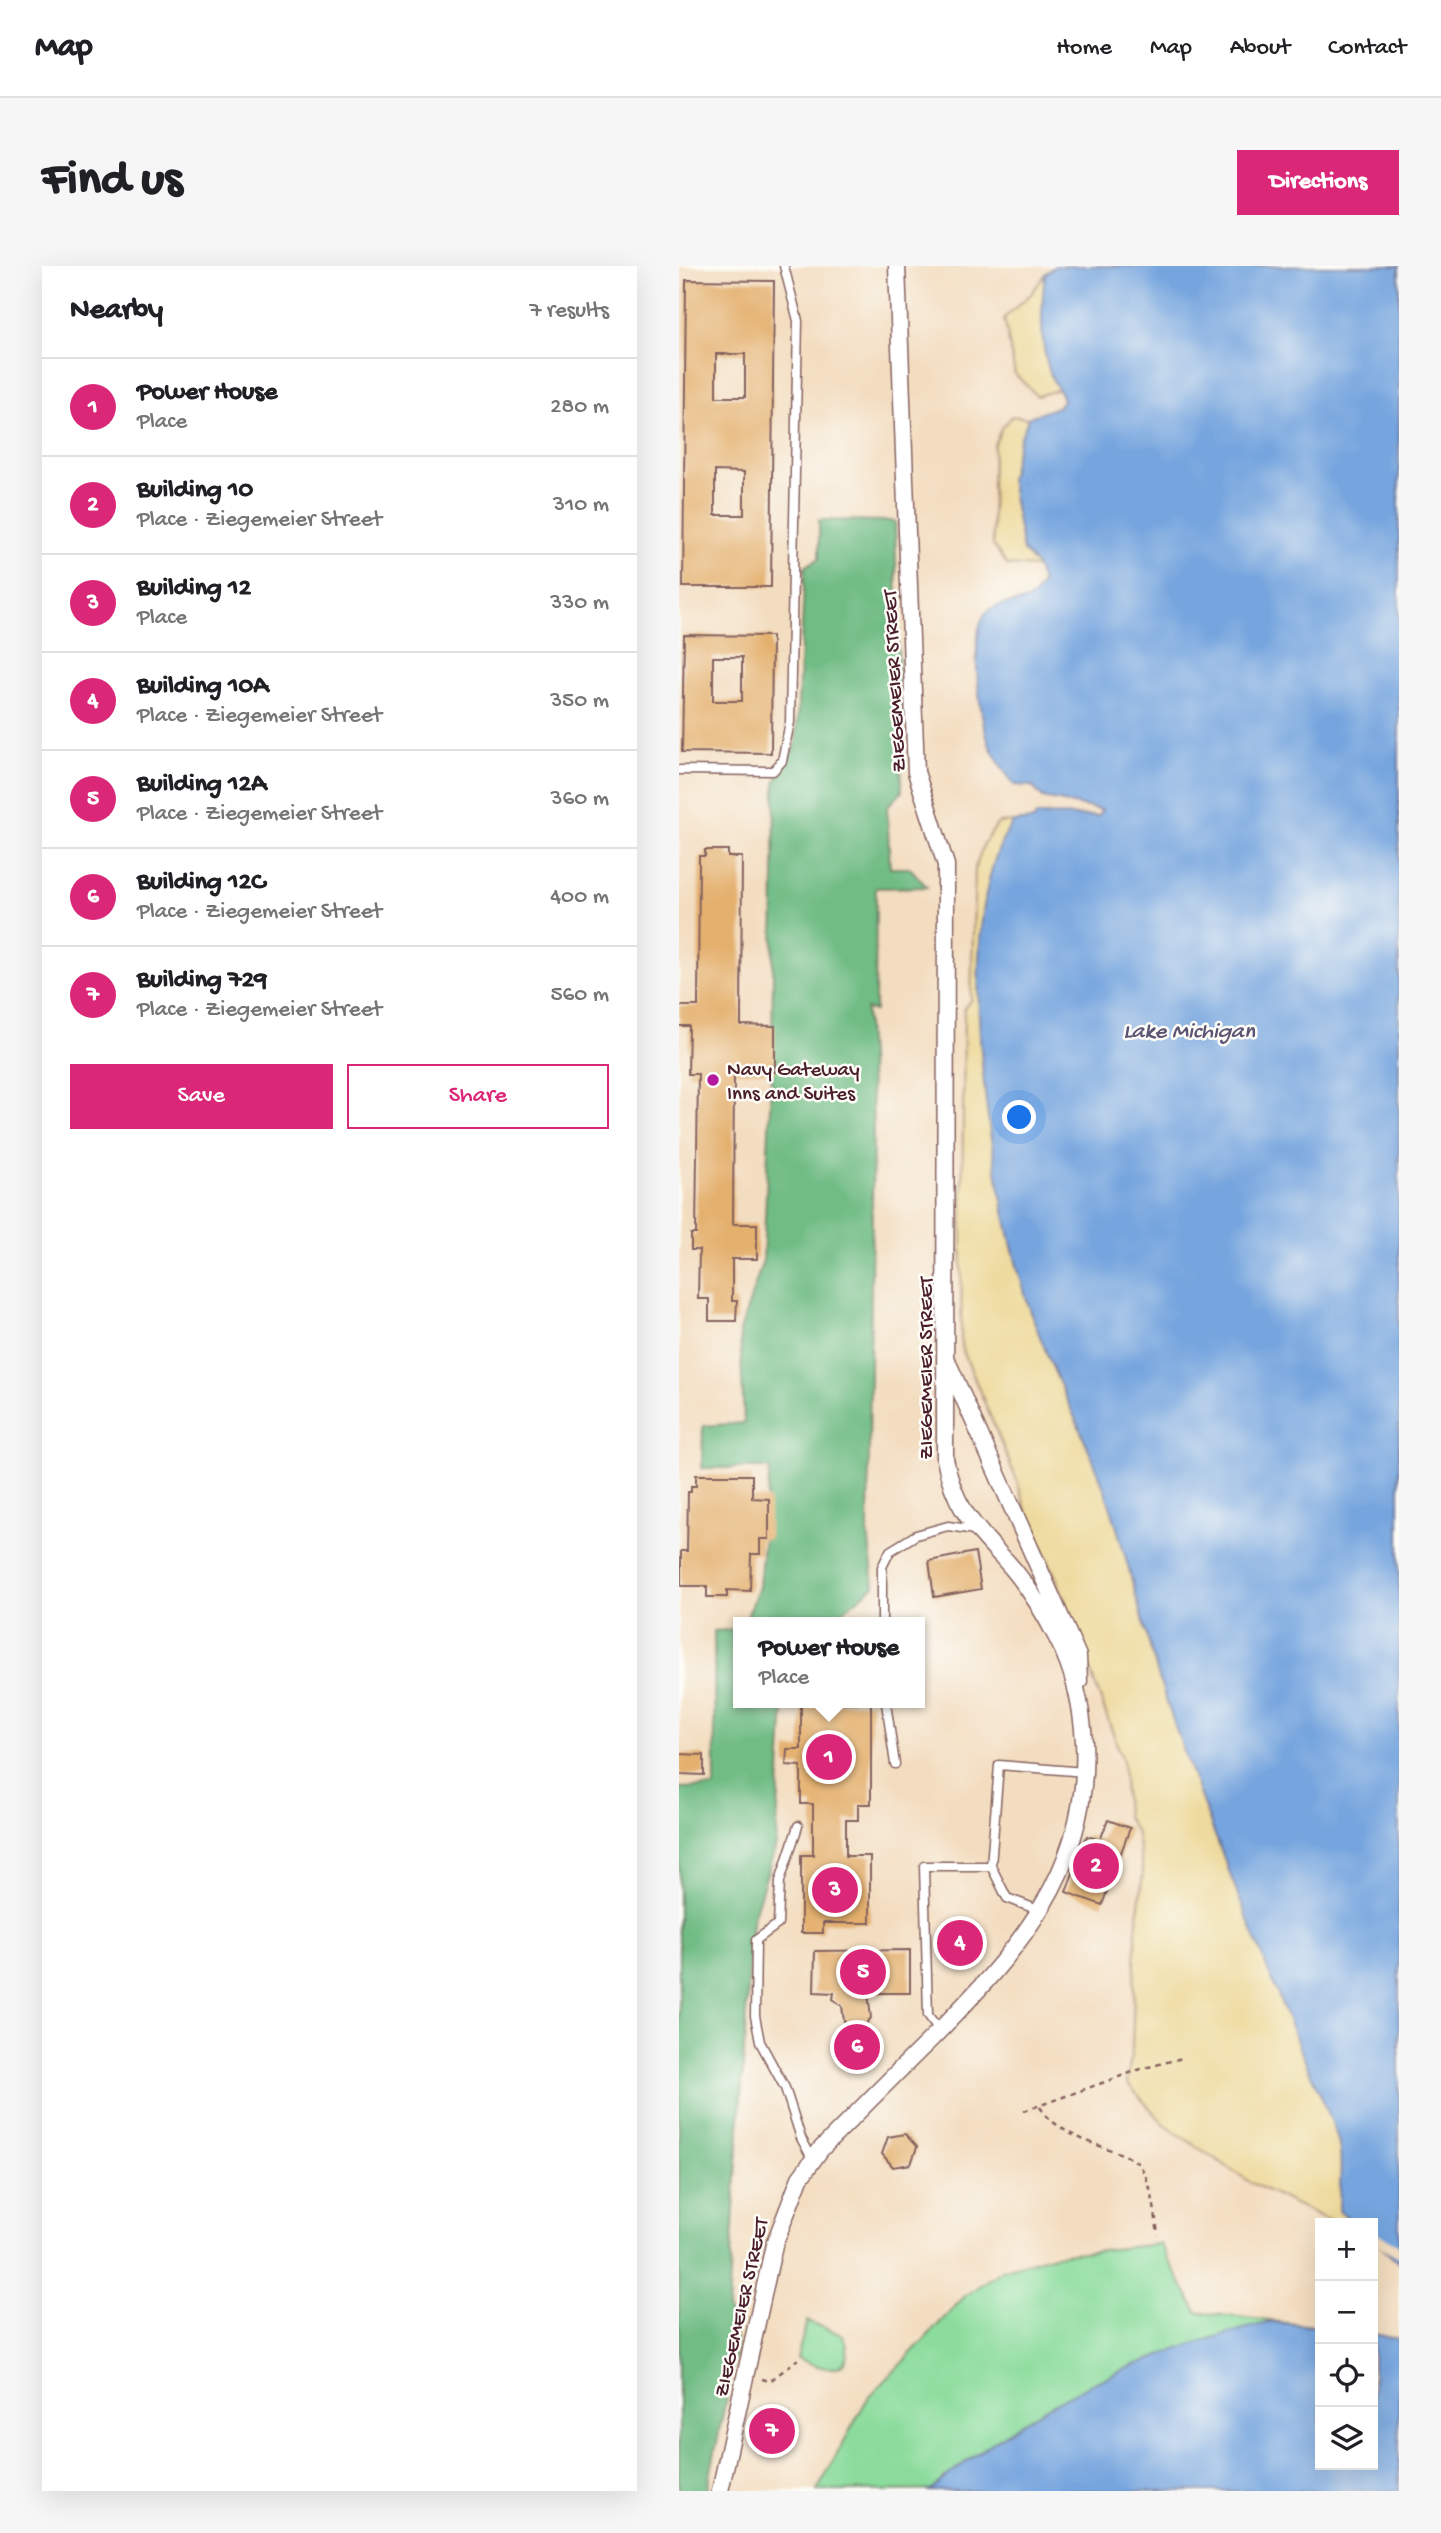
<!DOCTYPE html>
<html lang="en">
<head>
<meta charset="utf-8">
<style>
	body { margin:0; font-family:"Gochi Hand",sans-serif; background:#f6f6f6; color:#202124 }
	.controls { position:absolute; right:21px; bottom:21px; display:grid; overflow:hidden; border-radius:0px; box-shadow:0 7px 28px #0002 }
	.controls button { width:63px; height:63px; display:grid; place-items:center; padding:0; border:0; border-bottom:2px solid #e0e0e0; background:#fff; color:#202124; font:35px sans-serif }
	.you { position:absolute; left:341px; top:852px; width:24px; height:24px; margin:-18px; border:5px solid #fff; border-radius:50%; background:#1a73e8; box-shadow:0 0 0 10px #1a73e833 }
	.badge { display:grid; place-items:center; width:46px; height:46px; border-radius:50%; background:#db2777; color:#fff; font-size:23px; font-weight:700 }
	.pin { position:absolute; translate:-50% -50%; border:4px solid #fff; box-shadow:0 2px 7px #0006 }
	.popup { position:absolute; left:54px; top:1351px; width:192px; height:91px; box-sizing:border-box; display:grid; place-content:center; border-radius:0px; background:#fff; filter:drop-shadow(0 2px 5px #0005); font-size:23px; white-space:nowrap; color:#757577 }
	.popup b { font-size:26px; color:#202124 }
	.popup::after { content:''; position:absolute; left:50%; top:100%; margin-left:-14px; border:14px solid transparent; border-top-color:#fff }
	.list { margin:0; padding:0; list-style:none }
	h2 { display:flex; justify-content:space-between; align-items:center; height:91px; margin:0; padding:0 28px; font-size:30px }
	h2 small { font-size:23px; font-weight:400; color:#757577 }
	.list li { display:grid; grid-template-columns:46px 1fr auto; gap:21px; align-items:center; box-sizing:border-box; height:98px; padding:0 28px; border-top:2px solid #e0e0e0 }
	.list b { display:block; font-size:26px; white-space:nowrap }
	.list p { margin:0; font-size:23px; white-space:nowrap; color:#757577 }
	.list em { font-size:23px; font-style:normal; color:#757577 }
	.actions { display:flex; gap:14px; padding:21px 28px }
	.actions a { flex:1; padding:16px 0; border:2px solid #db2777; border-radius:0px; text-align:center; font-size:24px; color:#db2777 }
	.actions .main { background:#db2777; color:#fff }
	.icon { flex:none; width:38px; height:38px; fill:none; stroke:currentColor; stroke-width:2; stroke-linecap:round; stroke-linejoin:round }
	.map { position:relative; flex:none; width:720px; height:2225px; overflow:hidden; border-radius:0px }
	header { display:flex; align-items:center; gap:42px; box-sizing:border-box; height:98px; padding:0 35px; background:#fff; border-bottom:2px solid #e0e0e0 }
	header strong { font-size:33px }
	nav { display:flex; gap:38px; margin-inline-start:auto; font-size:24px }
	.intro { display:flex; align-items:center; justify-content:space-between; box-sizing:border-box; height:168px; padding:0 42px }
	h1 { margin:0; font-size:49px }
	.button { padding:18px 32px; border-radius:0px; background:#db2777; color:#fff; font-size:24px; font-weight:700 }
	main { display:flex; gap:42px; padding:0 42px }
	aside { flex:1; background:#fff; border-radius:0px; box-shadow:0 7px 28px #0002 }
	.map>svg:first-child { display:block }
</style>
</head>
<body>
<header>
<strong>Map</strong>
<nav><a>Home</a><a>Map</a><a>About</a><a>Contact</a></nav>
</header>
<div class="intro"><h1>Find us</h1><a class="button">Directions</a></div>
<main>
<aside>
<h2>Nearby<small>7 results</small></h2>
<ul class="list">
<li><span class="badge">1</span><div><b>Power House</b><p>Place</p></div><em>280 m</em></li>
<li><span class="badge">2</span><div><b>Building 10</b><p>Place · Ziegemeier Street</p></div><em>310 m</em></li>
<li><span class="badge">3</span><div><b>Building 12</b><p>Place</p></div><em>330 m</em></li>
<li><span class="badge">4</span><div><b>Building 10A</b><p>Place · Ziegemeier Street</p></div><em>350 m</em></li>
<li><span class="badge">5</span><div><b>Building 12A</b><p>Place · Ziegemeier Street</p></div><em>360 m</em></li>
<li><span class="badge">6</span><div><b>Building 12C</b><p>Place · Ziegemeier Street</p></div><em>400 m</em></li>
<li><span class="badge">7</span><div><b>Building 729</b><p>Place · Ziegemeier Street</p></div><em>560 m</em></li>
</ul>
<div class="actions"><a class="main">Save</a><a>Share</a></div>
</aside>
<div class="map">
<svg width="720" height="2225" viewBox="0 0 720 2225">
	<rect width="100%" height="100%" fill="#fdfcf7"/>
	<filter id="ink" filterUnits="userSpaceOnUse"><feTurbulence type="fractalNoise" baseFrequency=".0143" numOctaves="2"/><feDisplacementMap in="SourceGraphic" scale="14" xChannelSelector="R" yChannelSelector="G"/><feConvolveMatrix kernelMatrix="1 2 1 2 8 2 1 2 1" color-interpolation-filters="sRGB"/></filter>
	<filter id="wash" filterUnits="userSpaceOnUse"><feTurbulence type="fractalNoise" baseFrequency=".00686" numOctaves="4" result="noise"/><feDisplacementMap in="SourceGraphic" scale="28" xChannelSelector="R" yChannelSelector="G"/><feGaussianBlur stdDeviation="1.57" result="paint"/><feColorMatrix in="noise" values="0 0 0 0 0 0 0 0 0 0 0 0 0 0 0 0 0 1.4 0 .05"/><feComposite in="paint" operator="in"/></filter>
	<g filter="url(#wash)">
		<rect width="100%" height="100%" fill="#f3ddc0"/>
		<path fill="#8bdc9c" stroke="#6a7e64" stroke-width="2" d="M481,1978L518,2046L641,2061V2199H694V2068L720,2073V2222L138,2225L187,2135L287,2029L323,2004L375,1989Z
			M128,2055L163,2069C172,2082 170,2103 150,2102C140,2102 127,2096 118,2092Z"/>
		<path fill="#70bc84" stroke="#5d6e58" stroke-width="2" d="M140,254L216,255L223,526L208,541L211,602H231L248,621L197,622L196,745L187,743L194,856L189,1266L195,1320L156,1352L155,1356H66L80,1321L91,1202H23L24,1160L65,1157L61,1065L84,994L93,797L96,517L117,478L126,300L140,293Z
			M59,1363V1437H105L97,1579L73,1655L49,2041L58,2079L28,2225H0V1522L36,1521L35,1365Z"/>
		<path fill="#eeda9e" stroke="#9c7c64" stroke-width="2" d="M366,8L413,113L358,130L336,108L325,52L353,27Z
			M333,150L382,157L394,304L328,299L314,279L313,212L315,180L322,163Z
			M369,554L720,1997L694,1957H655L574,1918L487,1860L448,1817L453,1783L457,1665L464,1607L458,1568L447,1550L444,1495L379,1316L348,1247L337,1212L282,1080L285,742L292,734L296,602L305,577L319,557Z"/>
		<path fill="#75a4de" stroke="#606284" stroke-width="2" d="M376,0H720V1997L694,1974V1957H675L660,1945C660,1924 664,1899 660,1879C655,1854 637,1821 627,1797C600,1732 573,1667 548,1600C524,1539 501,1478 481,1415C463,1359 451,1301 433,1246C412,1178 376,1116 353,1049C314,939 265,655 334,556L355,554L357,549L419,550L423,544L364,532L353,520L335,519C327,507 318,495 312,482C301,460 288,361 309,345C328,330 349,347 363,317L357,299L344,285L331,213L340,175L350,151L379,141L384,134C382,124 375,119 372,110C360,77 362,42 366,8Z
			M592,2056L641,2061V2199H694V2068L720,2073V2225H250C357,2135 457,2089 592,2056Z"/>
		<path fill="#f3ddc0" d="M694,1965L720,1979V1991L694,1977Z"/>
		<g id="blocks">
			<path fill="#e4b06e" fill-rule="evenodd" d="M7,14L95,15L92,321H4ZM37,88H66V131H37ZM36,205L65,206V249H36Z
				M5,369L93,370L92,487L3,486ZM34,391H63V435H34Z
				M26,584H49V591H63L62,759L96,760V806H55L54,958H78V993H53V1035H58L57,1055H30V1033H19L20,984H12V968H17L19,808H9L10,760H0V740H19L20,590H26Z
				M17,1209H73V1232L90,1233V1273H81V1288H72L71,1325L48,1324V1331H28V1320H2V1285H8L9,1226H12V1220H17Z
				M296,1286L302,1323L255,1331L250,1295Z
				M122,1437H192V1538H179V1554H167V1590H191V1657H144V1667H122V1589H134V1538H122V1500L107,1499L108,1483H122Z
				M0,1488L25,1489V1509L0,1508Z
				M429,1554L451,1562L423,1639L387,1626L408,1570L421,1574Z
				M267,1671H294V1684H267Z
				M231,1684V1727H189L192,1752L182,1764L191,1775L192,1784L185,1796H171L164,1788V1778L174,1766L165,1755L163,1740L154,1733L155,1727L135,1726L136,1685Z
				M226,1868L238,1881L232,1898L214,1901L203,1888L209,1871Z
				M89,2157L101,2161L97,2174L85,2170Z"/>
		</g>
	</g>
	<g filter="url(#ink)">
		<use href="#blocks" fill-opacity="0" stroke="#85625f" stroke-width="2"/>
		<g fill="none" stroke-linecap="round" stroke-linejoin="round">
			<defs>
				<path id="service" d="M0,504L94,505L103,495L111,456L119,55L105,0
					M203,1356V1301L211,1285L237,1269L269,1260L296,1264
					M207,1437L216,1498
					M119,1560L101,1615L99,1658L77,1674L76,1750L81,1776L106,1822L122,1872L134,1894
					M312,1600L328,1632L362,1645
					M260,1764L249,1749L245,1600H312L320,1499L406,1506"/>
				<path id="minor" d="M269,1097L399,1390L400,1415
					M41,2225L95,1979L121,1912L142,1883C179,1846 216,1808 254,1771C338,1686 412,1603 405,1476C403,1442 395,1405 379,1374C365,1346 349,1319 327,1295C295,1260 275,1242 266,1193L267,599L237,506L218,0"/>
			</defs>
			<use href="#service" stroke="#85625f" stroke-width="11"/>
			<use href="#minor" stroke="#85625f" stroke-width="19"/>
			<path stroke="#85625f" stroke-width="2.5" stroke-dasharray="5 5" stroke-linecap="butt" d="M361,1841C386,1880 449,1881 462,1901C474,1922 476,1946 479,1969
				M345,1845L462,1803L503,1792
				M83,2113L91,2115L119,2093"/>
			<use href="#service" stroke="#fff" stroke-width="8"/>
			<use href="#minor" stroke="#fff" stroke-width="16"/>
		</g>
	</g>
	<circle fill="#b5179e" stroke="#fdfcf7" stroke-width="2.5" cx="34" cy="814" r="7"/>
	<g text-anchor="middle" stroke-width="5" stroke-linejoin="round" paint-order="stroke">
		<g font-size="21" fill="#4a1f2b" stroke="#fdfcf7">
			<text transform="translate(214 415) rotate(-93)" y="7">ZIEGEMEIER STREET</text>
			<text transform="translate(246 1102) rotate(-90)" y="7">ZIEGEMEIER STREET</text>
			<text transform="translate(61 2041) rotate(-77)" y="7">ZIEGEMEIER STREET</text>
		</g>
		<g font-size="21" fill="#4a1f2b" stroke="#fdfcf7" text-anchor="start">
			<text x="48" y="809">Navy Gateway<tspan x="48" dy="24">Inns and Suites</tspan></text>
		</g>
		<g font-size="23" font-style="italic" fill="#5b5473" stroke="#fdfcf7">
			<text x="510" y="771">Lake Michigan</text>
		</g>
	</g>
</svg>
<div class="controls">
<button>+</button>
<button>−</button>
<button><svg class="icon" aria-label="locate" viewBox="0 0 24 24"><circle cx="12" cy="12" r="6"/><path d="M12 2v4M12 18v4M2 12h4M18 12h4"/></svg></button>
<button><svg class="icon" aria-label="layers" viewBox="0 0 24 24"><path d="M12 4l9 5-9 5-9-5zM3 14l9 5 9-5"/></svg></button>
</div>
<div class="you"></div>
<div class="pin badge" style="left:150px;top:1491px">1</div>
<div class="popup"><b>Power House</b>Place</div>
<div class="pin badge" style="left:417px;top:1600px">2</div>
<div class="pin badge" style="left:156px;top:1624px">3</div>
<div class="pin badge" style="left:281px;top:1677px">4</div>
<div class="pin badge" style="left:184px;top:1706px">5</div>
<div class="pin badge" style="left:178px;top:1781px">6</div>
<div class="pin badge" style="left:93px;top:2165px">7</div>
</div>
</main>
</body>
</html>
